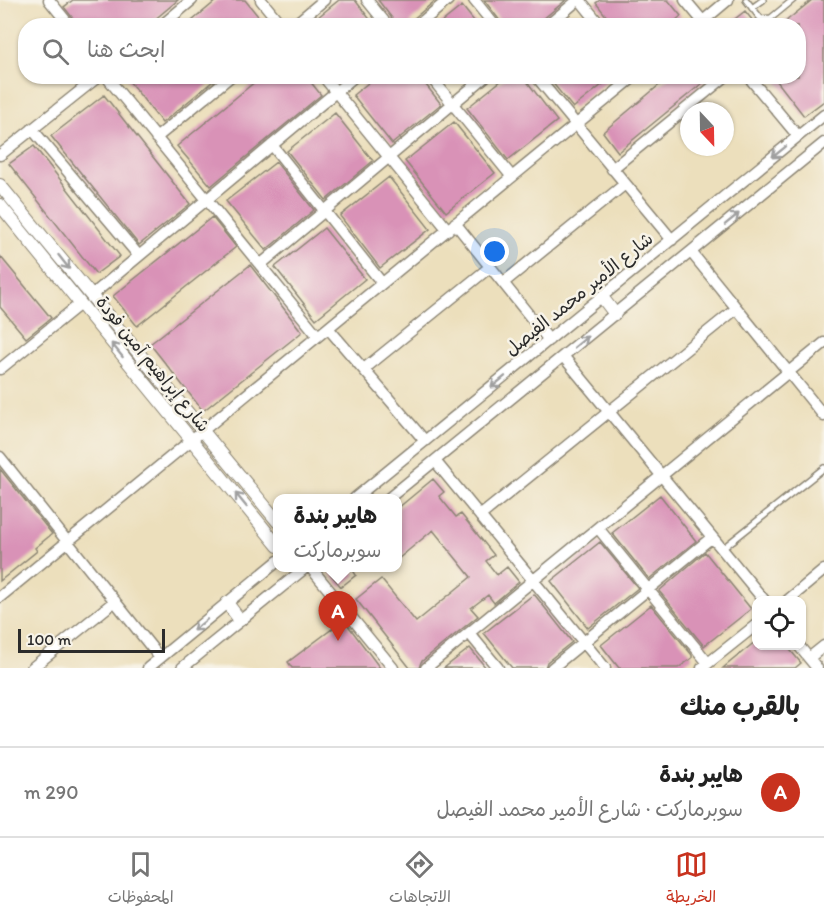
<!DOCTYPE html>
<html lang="ar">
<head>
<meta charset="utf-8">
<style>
	body { margin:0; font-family:Itim,"Playpen Sans Arabic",sans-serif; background:#f2f2f2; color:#222; direction:rtl }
	.controls { position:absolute; right:18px; bottom:18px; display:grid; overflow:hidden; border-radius:12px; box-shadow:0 2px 4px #0004 }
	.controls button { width:54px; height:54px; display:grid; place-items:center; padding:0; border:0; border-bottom:2px solid #e0e0e0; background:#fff; color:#222; font:30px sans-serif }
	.compass { position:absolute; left:680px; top:102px; width:54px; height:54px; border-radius:50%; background:#fff; box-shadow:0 2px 4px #0004; rotate:158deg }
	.scale { position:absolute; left:18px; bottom:15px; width:147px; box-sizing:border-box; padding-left:6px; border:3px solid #2b2b2b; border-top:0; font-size:16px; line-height:21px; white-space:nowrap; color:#2b2b2b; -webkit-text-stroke:4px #f7f3e8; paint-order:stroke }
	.you { position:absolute; left:495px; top:252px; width:21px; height:21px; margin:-15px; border:4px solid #fff; border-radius:50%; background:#1a73e8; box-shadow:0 0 0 9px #1a73e833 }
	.badge { display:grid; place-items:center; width:39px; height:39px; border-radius:50%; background:#c8321e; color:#fff; font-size:20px; font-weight:700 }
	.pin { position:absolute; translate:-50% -50px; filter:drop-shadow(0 2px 3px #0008) }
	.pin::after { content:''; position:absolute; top:32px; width:21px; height:18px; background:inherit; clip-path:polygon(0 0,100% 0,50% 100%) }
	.popup { position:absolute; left:273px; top:494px; width:129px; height:78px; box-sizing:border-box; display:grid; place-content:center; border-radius:12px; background:#fff; filter:drop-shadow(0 2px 4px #0005); font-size:20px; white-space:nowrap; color:#767676 }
	.popup b { font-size:22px; color:#222 }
	.popup::after { content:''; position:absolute; left:50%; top:100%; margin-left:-12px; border:12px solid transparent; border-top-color:#fff }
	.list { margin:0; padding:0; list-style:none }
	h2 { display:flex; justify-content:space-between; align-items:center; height:78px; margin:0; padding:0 24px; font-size:26px }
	h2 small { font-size:20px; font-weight:400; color:#767676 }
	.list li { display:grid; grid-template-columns:39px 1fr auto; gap:18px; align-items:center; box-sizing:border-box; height:90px; padding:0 24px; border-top:2px solid #e0e0e0 }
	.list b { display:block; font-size:22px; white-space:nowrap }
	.list p { margin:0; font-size:20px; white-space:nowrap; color:#767676 }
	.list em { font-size:20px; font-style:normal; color:#767676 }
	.icon { flex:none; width:33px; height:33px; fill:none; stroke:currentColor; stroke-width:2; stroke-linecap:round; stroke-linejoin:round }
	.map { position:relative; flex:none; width:824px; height:668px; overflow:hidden; direction:ltr }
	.search { position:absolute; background:#fff; box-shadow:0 2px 4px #0004; left:18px; right:18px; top:18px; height:66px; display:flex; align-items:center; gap:15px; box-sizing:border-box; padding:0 21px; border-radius:24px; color:#767676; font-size:22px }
	.sheet { height:168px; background:#fff }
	nav { display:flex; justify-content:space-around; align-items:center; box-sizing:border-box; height:84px; border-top:2px solid #e0e0e0; background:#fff; font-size:16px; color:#767676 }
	nav a { display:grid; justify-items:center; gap:3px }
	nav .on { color:#c8321e }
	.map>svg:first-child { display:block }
</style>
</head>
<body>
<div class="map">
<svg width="824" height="668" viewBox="0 0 824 668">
	<rect width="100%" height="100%" fill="#f7f3e8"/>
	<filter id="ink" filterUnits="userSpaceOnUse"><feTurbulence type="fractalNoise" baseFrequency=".0167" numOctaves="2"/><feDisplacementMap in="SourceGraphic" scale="12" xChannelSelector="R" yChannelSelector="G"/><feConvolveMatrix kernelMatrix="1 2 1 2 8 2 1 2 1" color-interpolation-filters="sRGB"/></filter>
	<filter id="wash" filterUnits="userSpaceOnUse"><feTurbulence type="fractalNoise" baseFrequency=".008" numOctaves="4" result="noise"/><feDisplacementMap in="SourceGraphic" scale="24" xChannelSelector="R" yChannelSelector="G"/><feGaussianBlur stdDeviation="1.35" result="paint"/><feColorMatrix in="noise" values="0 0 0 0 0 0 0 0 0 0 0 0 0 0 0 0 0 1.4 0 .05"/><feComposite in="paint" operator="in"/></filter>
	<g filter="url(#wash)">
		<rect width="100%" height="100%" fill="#ecdfbc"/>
		<g id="blocks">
			<path fill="#d992b7" d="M73,0H178L147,26H79L64,7Z
				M217,0H245L266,26H186Z
				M339,0H355L375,26H307Z
				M378,0H436L412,20L410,26H398Z
				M484,0H566L542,20L540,26H504Z
				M600,0H668L681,16L669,26H614L596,3Z
				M812,0H824V101L804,116L773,76H798V26H780Z
				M462,6L478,26H437Z
				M745,11L757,26H726Z
				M125,76H219L162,123Z
				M262,76H306L321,95L211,186L177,146Z
				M377,76H419L441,104L392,144L353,95Z
				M507,76H523L557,121L508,160L467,108Z
				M547,76H613L573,108Z
				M670,76H711L618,152L603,132Z
				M104,95L190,204L139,245L51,136Z
				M335,113L373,161L326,200L287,151Z
				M454,122L495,173L446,212L405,161Z
				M34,146L120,256L96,274L9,164Z
				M276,162L314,210L266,250L226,201Z
				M389,177L430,229L380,268L340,216Z
				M212,217L236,247L137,326L113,296Z
				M324,228L365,279L316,319L275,267Z
				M0,256L51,318L26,338L0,307Z
				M250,265L302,332L203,411L150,344Z
				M0,469L52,534L35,548L37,551L0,581Z
				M433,479L444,492L439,496L456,517L461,514L494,555L486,561L497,575L507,567L519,582L494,603L488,595L471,608L478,616L421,662L419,668H410L356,599L381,579L416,622L471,577L433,530L398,559V508Z
				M660,495L696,541L649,579L612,533Z
				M600,542L638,588L588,628L551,581Z
				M705,552L751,609L704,646L659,591Z
				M325,567H351L356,575L341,587Z
				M534,594L572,642L547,662L545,668H512L484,633Z
				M651,605L692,655V658L678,668H619L601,645Z
				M344,620L380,668H292L288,662Z
				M756,641V645H786L801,663L795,668H723Z
				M470,648L486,668H444Z"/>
		</g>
	</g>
	<g filter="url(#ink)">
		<use href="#blocks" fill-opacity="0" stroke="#8c8574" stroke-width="1.5"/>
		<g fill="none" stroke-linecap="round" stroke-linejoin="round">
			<defs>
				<path id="service" d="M746,0L761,19L771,18L793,0
					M752,8L763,0
					M722,549L824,468"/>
				<path id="minor" d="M49,0L70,26
					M261,0L282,26
					M367,0L388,26
					M474,0L495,26
					M580,0L601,26
					M685,0L706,25
					M161,26L192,0
					M293,26L324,0
					M417,26L448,0
					M547,26L578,0
					M697,26L728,0
					M106,76L318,336
					M323,76L448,230
					M430,76L512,177
					M536,76L672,240
					M748,76L798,136
					M32,129L139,256
					M156,138L231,76
					M272,145L382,283
					M0,155L99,76
					M612,169L726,76
					M455,223L549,340
					M691,252L824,416
					M260,265L486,76
					M503,283L625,184
					M91,296L355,76
					M328,328L425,441
					M563,356L764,600
					M0,369L80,304
					M364,369L490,267
					M0,457L160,658
					M435,461L605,668
					M355,498L824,115
					M389,498L824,143
					M480,516L736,309
					M598,528L708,663
					M311,568L393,668
					M0,597L635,76
					M788,600L824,570
					M469,633L498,668
					M799,646L817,668
					M809,658L824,646
					M32,668L115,601
					M148,668L278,561
					M182,668L305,568
					M426,668L824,343
					M552,668L711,538
					M702,668L756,625"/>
				<path id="tertiary" d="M0,185L278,522
					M0,205L278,546
					M602,297L615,314
					M227,603L240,620"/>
			</defs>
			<use href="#service" stroke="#8c8574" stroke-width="8"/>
			<use href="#minor" stroke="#8c8574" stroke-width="13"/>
			<use href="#tertiary" stroke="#8c8574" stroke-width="14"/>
			<use href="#service" stroke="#fff" stroke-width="5"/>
			<use href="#minor" stroke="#fff" stroke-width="10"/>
			<use href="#tertiary" stroke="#fff" stroke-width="12"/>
		</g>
		<defs><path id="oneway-shaft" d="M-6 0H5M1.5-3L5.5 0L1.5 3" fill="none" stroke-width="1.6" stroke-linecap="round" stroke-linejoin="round" transform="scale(1.5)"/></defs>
		<g stroke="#a0a0a0">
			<use href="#oneway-shaft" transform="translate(779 152) rotate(141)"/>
			<use href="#oneway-shaft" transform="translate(732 219) rotate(-39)"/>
			<use href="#oneway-shaft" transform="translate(64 262) rotate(52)"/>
			<use href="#oneway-shaft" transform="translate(581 342) rotate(-39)"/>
			<use href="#oneway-shaft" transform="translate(117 350) rotate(-129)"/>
			<use href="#oneway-shaft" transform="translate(498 382) rotate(141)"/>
			<use href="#oneway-shaft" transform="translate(241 500) rotate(-129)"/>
			<use href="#oneway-shaft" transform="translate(200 625) rotate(141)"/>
		</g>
	</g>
	<g text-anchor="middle" stroke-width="5" stroke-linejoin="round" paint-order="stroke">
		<g font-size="18" fill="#2b2b2b" stroke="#f7f3e8">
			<text transform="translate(579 294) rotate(-39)" y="6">شارع الأمير محمد الفيصل</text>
			<text transform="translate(153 364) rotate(51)" y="6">شارع إبراهيم آمين فودة</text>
		</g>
	</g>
</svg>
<div class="controls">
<button><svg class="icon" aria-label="locate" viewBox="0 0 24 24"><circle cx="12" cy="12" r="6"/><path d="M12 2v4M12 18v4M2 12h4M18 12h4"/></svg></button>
</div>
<svg class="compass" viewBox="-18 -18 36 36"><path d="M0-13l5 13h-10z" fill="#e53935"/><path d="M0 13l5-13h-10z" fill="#767676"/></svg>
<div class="scale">100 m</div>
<div class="you"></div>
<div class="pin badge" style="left:338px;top:641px">A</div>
<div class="popup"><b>هايبر بندة</b>سوبرماركت</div>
<div class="search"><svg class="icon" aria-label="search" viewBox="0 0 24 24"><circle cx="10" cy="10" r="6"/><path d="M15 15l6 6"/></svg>ابحث هنا</div>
</div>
<section class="sheet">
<h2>بالقرب منك<small></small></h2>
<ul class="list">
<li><span class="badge">A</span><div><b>هايبر بندة</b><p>سوبرماركت · شارع الأمير محمد الفيصل</p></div><em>290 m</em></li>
</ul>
</section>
<nav>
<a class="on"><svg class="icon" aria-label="map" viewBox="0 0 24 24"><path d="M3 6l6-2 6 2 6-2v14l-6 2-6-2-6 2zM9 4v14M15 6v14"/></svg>الخريطة</a>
<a><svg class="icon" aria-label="directions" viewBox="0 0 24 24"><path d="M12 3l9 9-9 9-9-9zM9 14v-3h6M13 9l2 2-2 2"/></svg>الاتجاهات</a>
<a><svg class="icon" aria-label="saved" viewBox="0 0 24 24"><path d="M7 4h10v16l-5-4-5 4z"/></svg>المحفوظات</a>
</nav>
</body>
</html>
